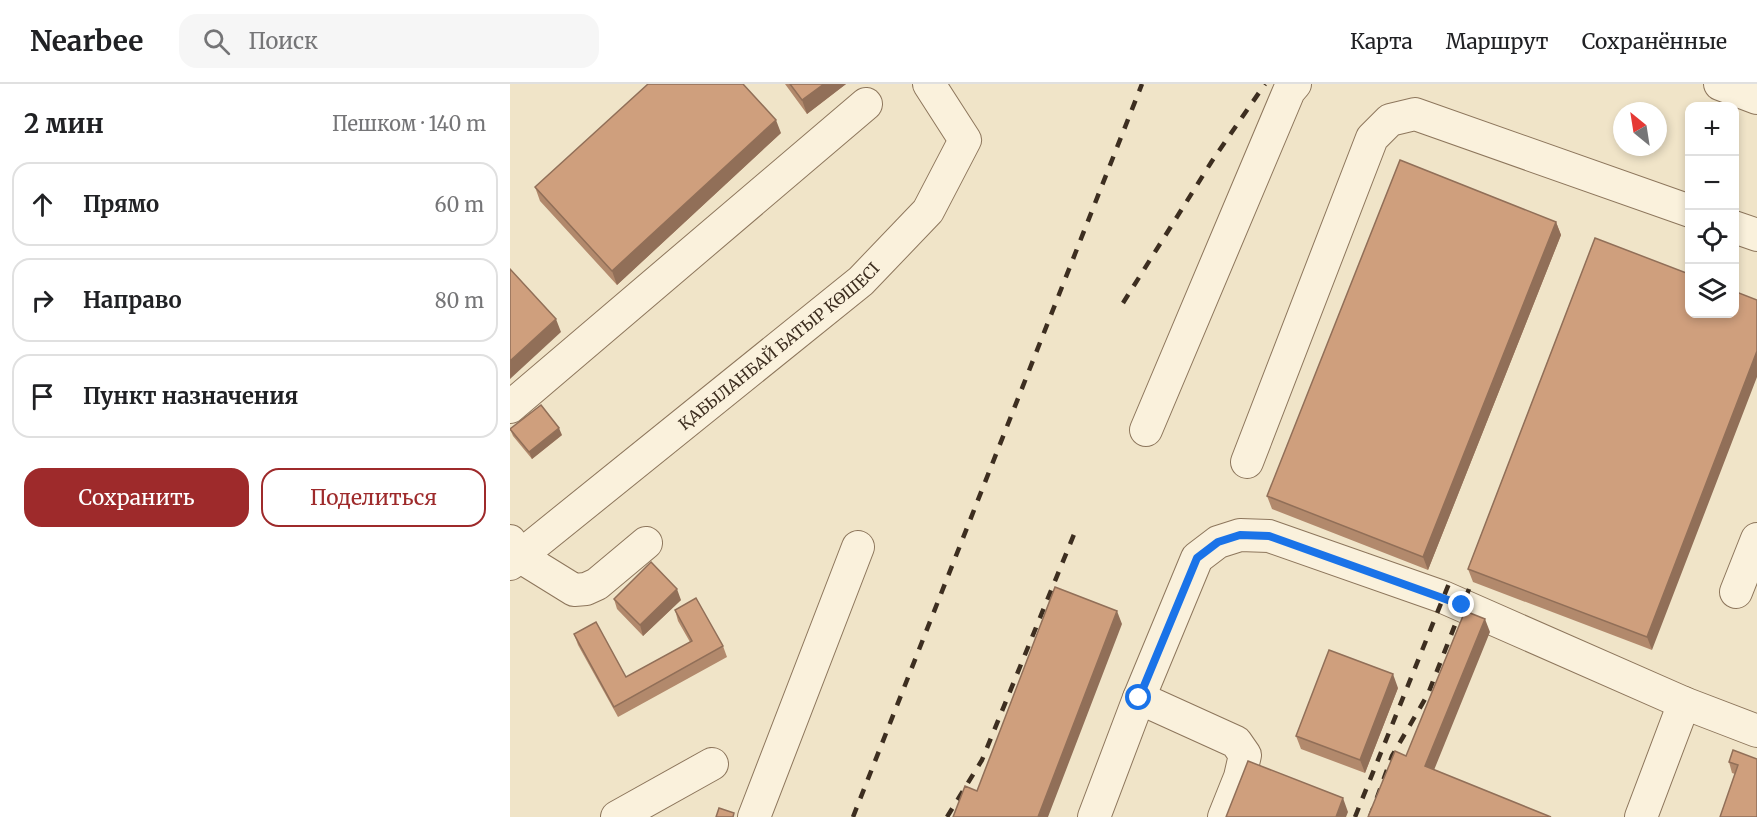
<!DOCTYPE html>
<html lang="ru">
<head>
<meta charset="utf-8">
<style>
	body { margin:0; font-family:Merriweather,serif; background:#f6f6f6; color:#202124 }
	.controls { position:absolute; right:18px; top:18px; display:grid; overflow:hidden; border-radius:12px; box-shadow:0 3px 9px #0003 }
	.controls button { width:54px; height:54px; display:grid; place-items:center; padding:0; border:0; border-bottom:2px solid #e0e0e0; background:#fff; color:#202124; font:30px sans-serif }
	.compass { position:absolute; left:1103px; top:18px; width:54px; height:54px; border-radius:50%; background:#fff; box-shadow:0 3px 9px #0003; rotate:330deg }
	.stop { position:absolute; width:18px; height:18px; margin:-14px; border:4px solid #1a73e8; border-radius:50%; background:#fff }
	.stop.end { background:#1a73e8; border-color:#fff; box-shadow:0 2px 6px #0008 }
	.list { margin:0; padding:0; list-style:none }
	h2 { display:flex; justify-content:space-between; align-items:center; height:78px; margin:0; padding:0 24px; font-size:26px }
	h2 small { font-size:20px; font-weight:400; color:#757577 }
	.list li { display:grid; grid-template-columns:39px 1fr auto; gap:18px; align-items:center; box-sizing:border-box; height:84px; margin:0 12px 12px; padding:0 12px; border:2px solid #e0e0e0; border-radius:18px }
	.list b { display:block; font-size:22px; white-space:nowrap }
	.list em { font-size:20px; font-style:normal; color:#757577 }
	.actions { display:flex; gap:12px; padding:18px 24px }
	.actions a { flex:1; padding:14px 0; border:2px solid #9e2a2b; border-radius:18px; text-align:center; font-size:21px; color:#9e2a2b }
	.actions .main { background:#9e2a2b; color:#fff }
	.icon { flex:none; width:33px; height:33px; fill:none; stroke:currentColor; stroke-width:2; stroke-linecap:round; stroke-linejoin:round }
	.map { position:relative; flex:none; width:1247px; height:733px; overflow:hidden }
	header { display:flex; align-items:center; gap:36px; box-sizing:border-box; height:84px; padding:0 30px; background:#fff; border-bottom:2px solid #e0e0e0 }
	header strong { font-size:28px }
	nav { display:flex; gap:33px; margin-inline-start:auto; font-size:21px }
	.search { width:420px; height:54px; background:#f6f6f6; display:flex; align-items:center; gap:15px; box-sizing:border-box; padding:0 21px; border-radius:18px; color:#757577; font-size:22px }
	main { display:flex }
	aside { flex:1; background:#fff }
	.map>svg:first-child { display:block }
</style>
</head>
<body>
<header>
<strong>Nearbee</strong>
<div class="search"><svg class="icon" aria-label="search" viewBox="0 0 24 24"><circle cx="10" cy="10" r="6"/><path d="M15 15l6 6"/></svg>Поиск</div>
<nav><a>Карта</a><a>Маршрут</a><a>Сохранённые</a></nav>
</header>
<main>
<aside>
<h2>2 мин<small>Пешком · 140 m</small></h2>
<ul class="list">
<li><svg class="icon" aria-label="ahead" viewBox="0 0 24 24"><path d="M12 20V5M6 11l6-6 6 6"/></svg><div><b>Прямо</b></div><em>60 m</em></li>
<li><svg class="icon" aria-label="right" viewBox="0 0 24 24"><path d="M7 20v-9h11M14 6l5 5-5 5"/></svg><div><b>Направо</b></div><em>80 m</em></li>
<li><svg class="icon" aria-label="arrive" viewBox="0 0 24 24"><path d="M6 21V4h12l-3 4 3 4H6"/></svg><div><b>Пункт назначения</b></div></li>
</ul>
<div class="actions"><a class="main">Сохранить</a><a>Поделиться</a></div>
</aside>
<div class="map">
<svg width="1247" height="733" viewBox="0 0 1247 733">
	<rect width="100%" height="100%" fill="#f0e4c8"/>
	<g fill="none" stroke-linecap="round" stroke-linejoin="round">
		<defs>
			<g id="minor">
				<path d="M1210,0L1247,14"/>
				<path d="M1224,143L1247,151"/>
				<path d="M0,323L356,20"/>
				<path d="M636,346L779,7L785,0"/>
				<path d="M737,378L862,54L880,36L905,30L1180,127"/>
				<path d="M0,457L9,472L64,506L76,505L87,500L136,459"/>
				<path id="s1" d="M0,480L351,197L418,127L455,56L419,0"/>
				<path d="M1226,508L1247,455"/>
				<path d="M629,614L726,658L735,671L730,693L714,733"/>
				<path d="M107,733L202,680"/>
				<path d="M244,733L348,463"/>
				<path d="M584,733L629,614L687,474L708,458L730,451L759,452L933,513L1174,619L1247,647"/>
				<path d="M1131,733L1174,619"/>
			</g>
		</defs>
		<use href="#minor" stroke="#8d765c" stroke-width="34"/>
		<use href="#minor" stroke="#faf1dc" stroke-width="32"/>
		<path stroke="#3d2e20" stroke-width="4.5" stroke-dasharray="10 10" stroke-linecap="butt" d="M613,219L702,77L755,0
			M343,733L632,0
			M437,733L472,676L567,443
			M845,733L940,497
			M860,733L882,672L918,610L959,505"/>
	</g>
	<path fill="#b2896c" d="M275,0H336L297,30Z
		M271,49L107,201L30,117L25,103Z
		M1046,138L1051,151L918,486L762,425L757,412Z
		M1085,154L1142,566L963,498L958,485Z
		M0,345L52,351L22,375L3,352Z
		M104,515L171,516L133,552L107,525Z
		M165,526L213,562L217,573L108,633L68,561L64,550L116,593L180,558L168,537Z
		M888,604L855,689L791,665L786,652Z
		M1247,675L1225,690L1222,689L1219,678Z"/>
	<path fill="#916f58" d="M314,0H336L297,30L292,16Z
		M266,36L271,49L107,201L102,187Z
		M1046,138L1051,151L918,486L913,473Z
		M46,235L51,248L0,295V277Z
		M1247,267V293L1142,566L1137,553Z
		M49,344L52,351L22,375L19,368Z
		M167,505L171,516L133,552L130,541Z
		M607,527L612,540L538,733H528Z
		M975,535L980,548L920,696L915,682Z
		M883,590L888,604L855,689L850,676Z
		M833,714L838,728L836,733H826Z"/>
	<path fill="#cf9f7d" stroke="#916f58" stroke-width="1.5" d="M138,0H233L266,36L102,187L25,103Z
		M280,0H314L292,16Z
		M890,76L1046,138L913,473L757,412Z
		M1085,154L1179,190V230H1224V207L1247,216V267L1137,553L958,485Z
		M0,185L46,235L0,277Z
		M31,321L49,344L19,368L0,345Z
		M141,478L167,505L130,541L104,515Z
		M545,503L607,527L528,733H443L455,702L467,707Z
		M186,514L213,562L104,623L64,550L86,538L116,593L182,557L165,526Z
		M955,527L975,535L915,682L1041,733H858L885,667L896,672Z
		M819,566L883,590L850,676L786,652Z
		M1223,666L1247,675V733H1210L1228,681L1219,678Z
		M738,677L833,714L826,733H716Z
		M209,724L224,729L223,733H206Z"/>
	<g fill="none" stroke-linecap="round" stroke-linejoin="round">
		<path stroke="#1a73e8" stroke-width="8" d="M629,614L687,474L708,458L730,451L759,452L952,521"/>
	</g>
	<g text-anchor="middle" stroke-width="5" stroke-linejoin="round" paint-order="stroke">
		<g font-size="16" fill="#3d2e20" stroke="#f7eed8">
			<text dy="6" stroke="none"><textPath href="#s1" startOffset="346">ҚАБЫЛАНБАЙ БАТЫР КӨШЕСІ</textPath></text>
		</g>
	</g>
</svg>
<div class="controls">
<button>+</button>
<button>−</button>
<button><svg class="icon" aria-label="locate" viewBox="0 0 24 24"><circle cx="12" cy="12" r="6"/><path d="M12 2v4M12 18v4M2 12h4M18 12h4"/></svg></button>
<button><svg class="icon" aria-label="layers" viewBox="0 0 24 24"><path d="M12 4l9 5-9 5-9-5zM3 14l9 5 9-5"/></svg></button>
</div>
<svg class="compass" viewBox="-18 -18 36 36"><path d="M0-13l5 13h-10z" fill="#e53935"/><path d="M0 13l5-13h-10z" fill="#757577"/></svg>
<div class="stop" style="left:629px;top:614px"></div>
<div class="stop end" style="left:952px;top:521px"></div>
</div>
</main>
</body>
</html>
